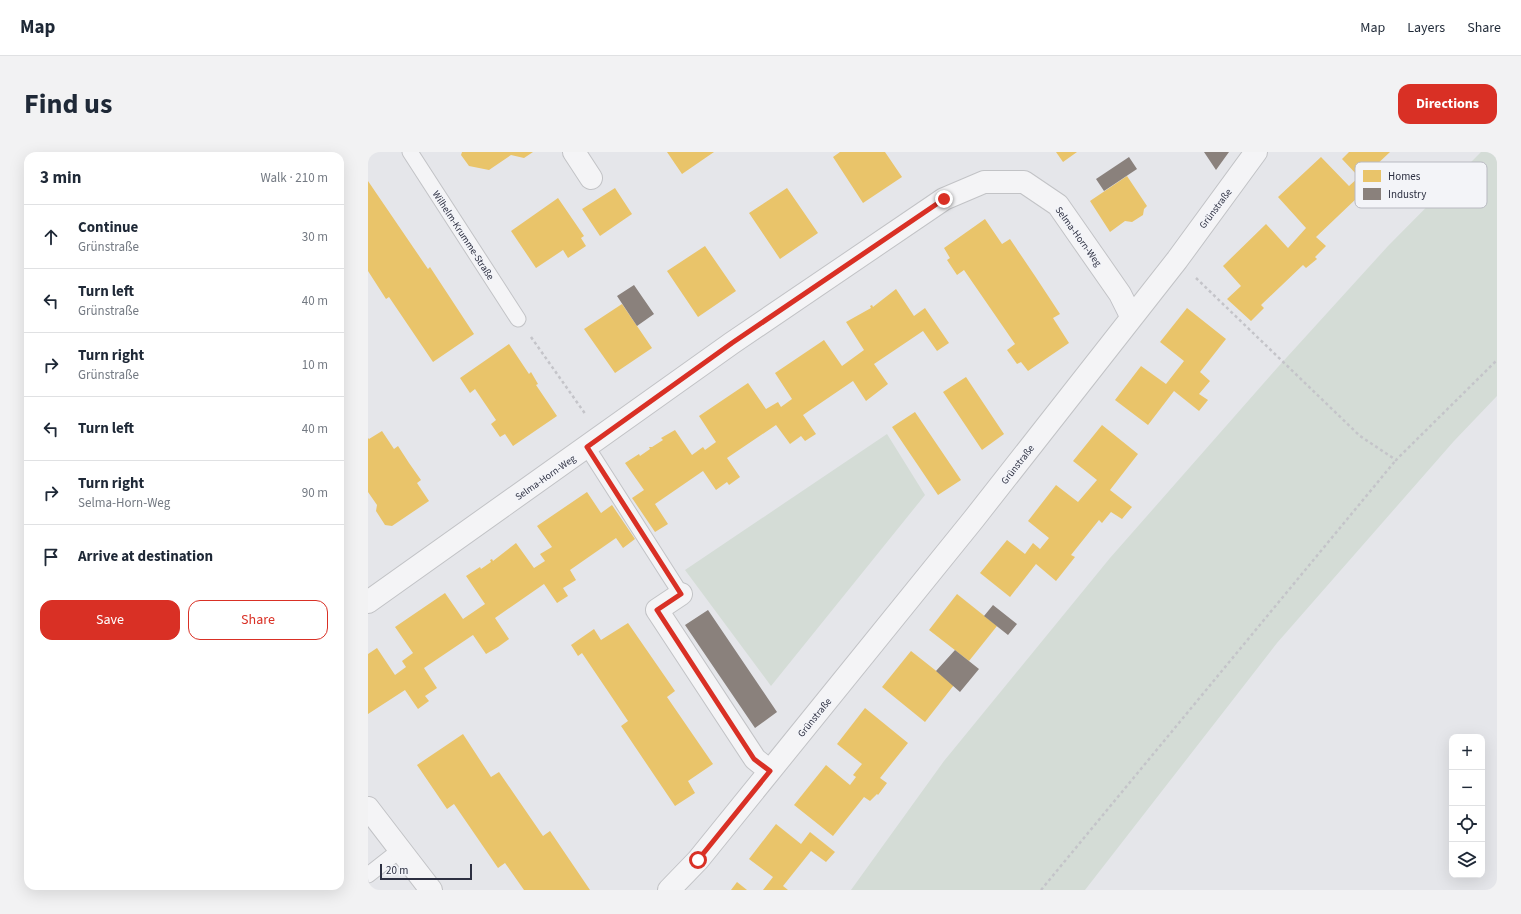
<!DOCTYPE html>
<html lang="en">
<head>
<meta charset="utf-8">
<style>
	body { margin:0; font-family:"Source Sans 3",sans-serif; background:#f2f2f3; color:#1f2937 }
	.controls { position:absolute; right:12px; bottom:12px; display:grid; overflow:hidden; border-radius:8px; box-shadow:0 4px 16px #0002 }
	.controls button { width:36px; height:36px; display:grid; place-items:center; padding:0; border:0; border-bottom:1px solid #e0e1e3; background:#fff; color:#1f2937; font:20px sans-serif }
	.scale { position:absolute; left:12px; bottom:10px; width:92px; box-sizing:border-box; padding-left:4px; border:2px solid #2d3042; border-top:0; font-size:11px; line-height:14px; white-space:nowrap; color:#2d3042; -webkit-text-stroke:3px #f3f4f8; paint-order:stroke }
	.stop { position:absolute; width:12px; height:12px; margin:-9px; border:3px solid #d93025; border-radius:50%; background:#fff }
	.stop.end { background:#d93025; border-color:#fff; box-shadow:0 1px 4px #0008 }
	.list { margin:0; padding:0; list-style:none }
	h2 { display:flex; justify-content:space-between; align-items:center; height:52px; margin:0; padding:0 16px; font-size:17px }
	h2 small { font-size:13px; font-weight:400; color:#747a83 }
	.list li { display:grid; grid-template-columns:26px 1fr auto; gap:12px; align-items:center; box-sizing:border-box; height:64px; padding:0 16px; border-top:1px solid #e0e1e3 }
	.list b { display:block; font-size:15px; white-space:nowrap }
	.list p { margin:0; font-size:13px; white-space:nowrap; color:#747a83 }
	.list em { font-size:13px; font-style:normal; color:#747a83 }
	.actions { display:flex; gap:8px; padding:12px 16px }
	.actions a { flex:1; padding:9px 0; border:1px solid #d93025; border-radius:12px; text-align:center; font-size:14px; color:#d93025 }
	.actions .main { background:#d93025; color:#fff }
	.icon { flex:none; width:22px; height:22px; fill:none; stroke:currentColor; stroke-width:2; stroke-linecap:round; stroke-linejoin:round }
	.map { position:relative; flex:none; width:1129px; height:738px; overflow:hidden; border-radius:12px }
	header { display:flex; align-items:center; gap:24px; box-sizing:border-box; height:56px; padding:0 20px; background:#fff; border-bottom:1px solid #e0e1e3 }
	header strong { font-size:19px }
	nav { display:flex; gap:22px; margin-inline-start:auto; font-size:14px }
	.intro { display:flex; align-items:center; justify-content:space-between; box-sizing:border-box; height:96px; padding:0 24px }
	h1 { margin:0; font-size:28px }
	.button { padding:10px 18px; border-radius:12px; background:#d93025; color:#fff; font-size:14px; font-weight:700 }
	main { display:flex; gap:24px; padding:0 24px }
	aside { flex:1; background:#fff; border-radius:12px; box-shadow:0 4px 16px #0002 }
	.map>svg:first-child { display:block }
</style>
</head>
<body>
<header>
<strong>Map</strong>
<nav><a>Map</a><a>Layers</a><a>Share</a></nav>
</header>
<div class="intro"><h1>Find us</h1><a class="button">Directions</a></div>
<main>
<aside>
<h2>3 min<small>Walk · 210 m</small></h2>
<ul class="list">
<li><svg class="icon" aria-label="ahead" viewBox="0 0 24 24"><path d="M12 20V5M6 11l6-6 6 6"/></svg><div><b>Continue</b><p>Grünstraße</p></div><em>30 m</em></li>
<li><svg class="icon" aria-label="left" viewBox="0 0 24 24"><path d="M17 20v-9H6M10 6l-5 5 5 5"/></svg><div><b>Turn left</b><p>Grünstraße</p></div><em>40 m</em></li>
<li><svg class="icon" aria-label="right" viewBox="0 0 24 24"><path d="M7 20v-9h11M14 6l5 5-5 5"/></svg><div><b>Turn right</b><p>Grünstraße</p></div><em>10 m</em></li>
<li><svg class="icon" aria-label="left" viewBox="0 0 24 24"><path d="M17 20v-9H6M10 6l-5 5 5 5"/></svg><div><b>Turn left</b></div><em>40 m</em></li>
<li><svg class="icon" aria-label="right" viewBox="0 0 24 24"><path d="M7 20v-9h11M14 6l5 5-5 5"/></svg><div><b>Turn right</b><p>Selma-Horn-Weg</p></div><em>90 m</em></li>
<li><svg class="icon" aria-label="arrive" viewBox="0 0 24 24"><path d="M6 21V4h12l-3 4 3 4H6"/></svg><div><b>Arrive at destination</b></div></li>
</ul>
<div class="actions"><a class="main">Save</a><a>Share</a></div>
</aside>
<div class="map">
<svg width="1129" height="738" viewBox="0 0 1129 738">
	<rect width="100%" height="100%" fill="#e5e6ea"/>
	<path fill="#d4dcd6" d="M1113,0H1129V244L1086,289L909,491L717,738H483L576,609L742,406L910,215L1020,94Z
		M519,282L557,343L403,534L317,418Z"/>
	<path fill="#e9c46a" d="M94,0H165L156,6L143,3L121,18L101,14L93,3Z
		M299,0H346L314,22Z
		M472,0H517L534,25L495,51L465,5Z
		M688,0H709L695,10Z
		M981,0H1022L1004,17L1011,23L1000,34L1010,44L999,55L990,45L948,85L958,94L947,105L949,107L938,116L935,113L893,153L896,156L883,169L859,147L873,134L855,114L898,72L920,96L938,76L910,45L953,5L981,34L991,25L974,7Z
		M759,24L779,54L776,57L775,63L764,70L757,69L742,80L722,49Z
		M0,29L60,117L62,115L106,182L65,210L21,145L18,147L0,119Z
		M247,36L264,62L232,84L214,57Z
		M419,36L450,81L412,107L381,61Z
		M190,46L216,84L213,86L218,94L200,106L195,98L168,116L143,79Z
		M617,67L634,92L642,87L667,124L692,162L685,166L701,191L660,219L653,210L649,212L639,198L647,192L596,118L589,123L579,108L582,106L576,96Z
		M337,94L368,139L330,165L299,119Z
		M528,137L546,164L557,156L581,191L569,199L555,179L506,212L520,232L498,249L485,229L435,263L448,282L437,289L433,284L422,292L408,273L359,306L372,325L361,333L359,330L348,338L335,319L287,352L300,372L287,380L264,346L276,338L257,311L271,302L272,304L282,297L281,295H284L295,288L293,286L307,278L324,303L335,295L337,298L348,290L331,264L380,231L398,257L410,250L413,255L424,247L407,221L456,188L474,214L496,198L478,170L503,156L502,154L504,153L505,155Z
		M254,152L284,196L247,221L216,177Z
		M819,156L858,187L832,220L842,229L831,242L840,248L831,259L806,239L780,273L747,248L773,214L798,232L816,209L792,190Z
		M141,192L161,222L163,220L170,232L168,233L189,264L145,294L137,282L132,285L123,272L128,268L107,237L102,241L92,226Z
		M598,225L636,282L614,298L575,240Z
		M547,260L593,328L570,343L524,275Z
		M734,273L770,302L742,338L764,355L754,367L743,360L734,371L731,368L703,403L707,405L688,429L668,412L642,445L612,421L639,388L657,402L665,391L672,397L681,386L660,369L688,333L710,350L729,328L705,309Z
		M14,279L26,297L30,294L41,311L53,328L49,331L61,349L24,374L17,373L8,359L9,353L0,340V286L1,287Z
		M219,340L233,361L244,353L267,387L255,396L248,386L202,418L208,428L195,436L200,444L189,451L176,432L127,466L141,487L130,495L118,502L105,483L56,516L69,536L57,544L61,549L50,557L37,538L0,562V502L9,496L27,523L38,515L34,509L45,501L27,475L77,441L95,467L117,452L98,424L112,415L113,417L123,410L122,408L124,407L125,409L148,391L166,416L177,409L172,402L184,395L169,374Z
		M589,442L629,474L601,509L561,478Z
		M260,471L307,539L299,545L345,612L320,629L327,641L307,654L253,574L260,569L214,501L210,504L203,493L226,477L233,488Z
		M543,499L586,533L557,570L514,535Z
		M497,556L540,591L512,626L519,631L510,643L509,642L502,649L496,645L465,684L426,653L458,613L482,633L488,625L485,623L494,612L469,592Z
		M95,582L123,625L131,620L175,684L182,679L222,738H156L137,711L130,716L86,652L79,657L49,613Z
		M408,672L433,692L442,680L467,700L458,710L443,699L415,734L420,738H395L405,725L381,707Z
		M369,730L379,738H363Z"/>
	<path fill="#8a817c" d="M836,0H861L848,18Z
		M761,5L769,17L736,39L728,27Z
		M266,133L286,162L269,174L249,144Z
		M625,453L649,472L640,483L616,464Z
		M340,458L409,560L387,576L317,473Z
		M587,498L611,517L592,540L568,519Z"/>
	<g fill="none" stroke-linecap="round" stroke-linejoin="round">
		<defs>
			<path id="lane" d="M42,0L150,167
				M219,295L313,442
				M0,723L32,698"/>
			<path id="street" d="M206,0L223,26
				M313,442L289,458L387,607L402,619
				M0,450L364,191L576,47L616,30H656L690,53L752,142L763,164
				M0,656L63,738
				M301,738L330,708L605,368L809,108L888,0"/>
		</defs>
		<use href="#lane" stroke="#c2c3c6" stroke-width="17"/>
		<use href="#street" stroke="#c2c3c6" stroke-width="24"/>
		<path stroke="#c4c4c9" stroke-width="2.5" stroke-dasharray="3 3" stroke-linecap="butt" d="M828,126L992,284L1028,308L1129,208
			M163,185L218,263
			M673,738L1028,308"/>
		<use href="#lane" stroke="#f4f4f6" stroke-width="15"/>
		<use href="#street" stroke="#f4f4f6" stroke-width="22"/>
	</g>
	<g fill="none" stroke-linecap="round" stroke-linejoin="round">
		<path stroke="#d93025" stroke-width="5" d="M330,708L402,619L386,607L289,458L313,442L219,295L364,191L576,47"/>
	</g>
	<g text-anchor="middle" stroke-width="4" stroke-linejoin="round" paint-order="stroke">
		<g font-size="10" fill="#2d3042" stroke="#f3f4f8">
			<text transform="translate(847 56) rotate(-53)" y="4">Grünstraße</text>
			<text transform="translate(96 83) rotate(57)" y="4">Wilhelm-Krumme-Straße</text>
			<text transform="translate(711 84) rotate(54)" y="4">Selma-Horn-Weg</text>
			<text transform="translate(649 312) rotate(-52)" y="4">Grünstraße</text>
			<text transform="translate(177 325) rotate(-35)" y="4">Selma-Horn-Weg</text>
			<text transform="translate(446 565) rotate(-51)" y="4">Grünstraße</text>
		</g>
	</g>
	<rect x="987" y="10" width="132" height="46" rx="6" fill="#f3f4f8" stroke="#b8b9c1" stroke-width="1"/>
	<rect x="995" y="18" width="18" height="12" fill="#e9c46a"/>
	<rect x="995" y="36" width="18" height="12" fill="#8a817c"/>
	<g font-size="11" fill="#2d3042">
		<text x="1020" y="28">Homes</text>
		<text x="1020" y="46">Industry</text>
	</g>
</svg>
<div class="controls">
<button>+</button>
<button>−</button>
<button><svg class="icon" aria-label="locate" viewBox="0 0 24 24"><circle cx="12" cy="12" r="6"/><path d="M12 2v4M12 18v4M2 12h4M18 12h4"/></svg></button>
<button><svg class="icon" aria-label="layers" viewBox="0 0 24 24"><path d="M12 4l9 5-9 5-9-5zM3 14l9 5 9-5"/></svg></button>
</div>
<div class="scale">20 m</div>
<div class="stop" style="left:330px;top:708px"></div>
<div class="stop end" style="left:576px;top:47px"></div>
</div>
</main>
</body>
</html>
